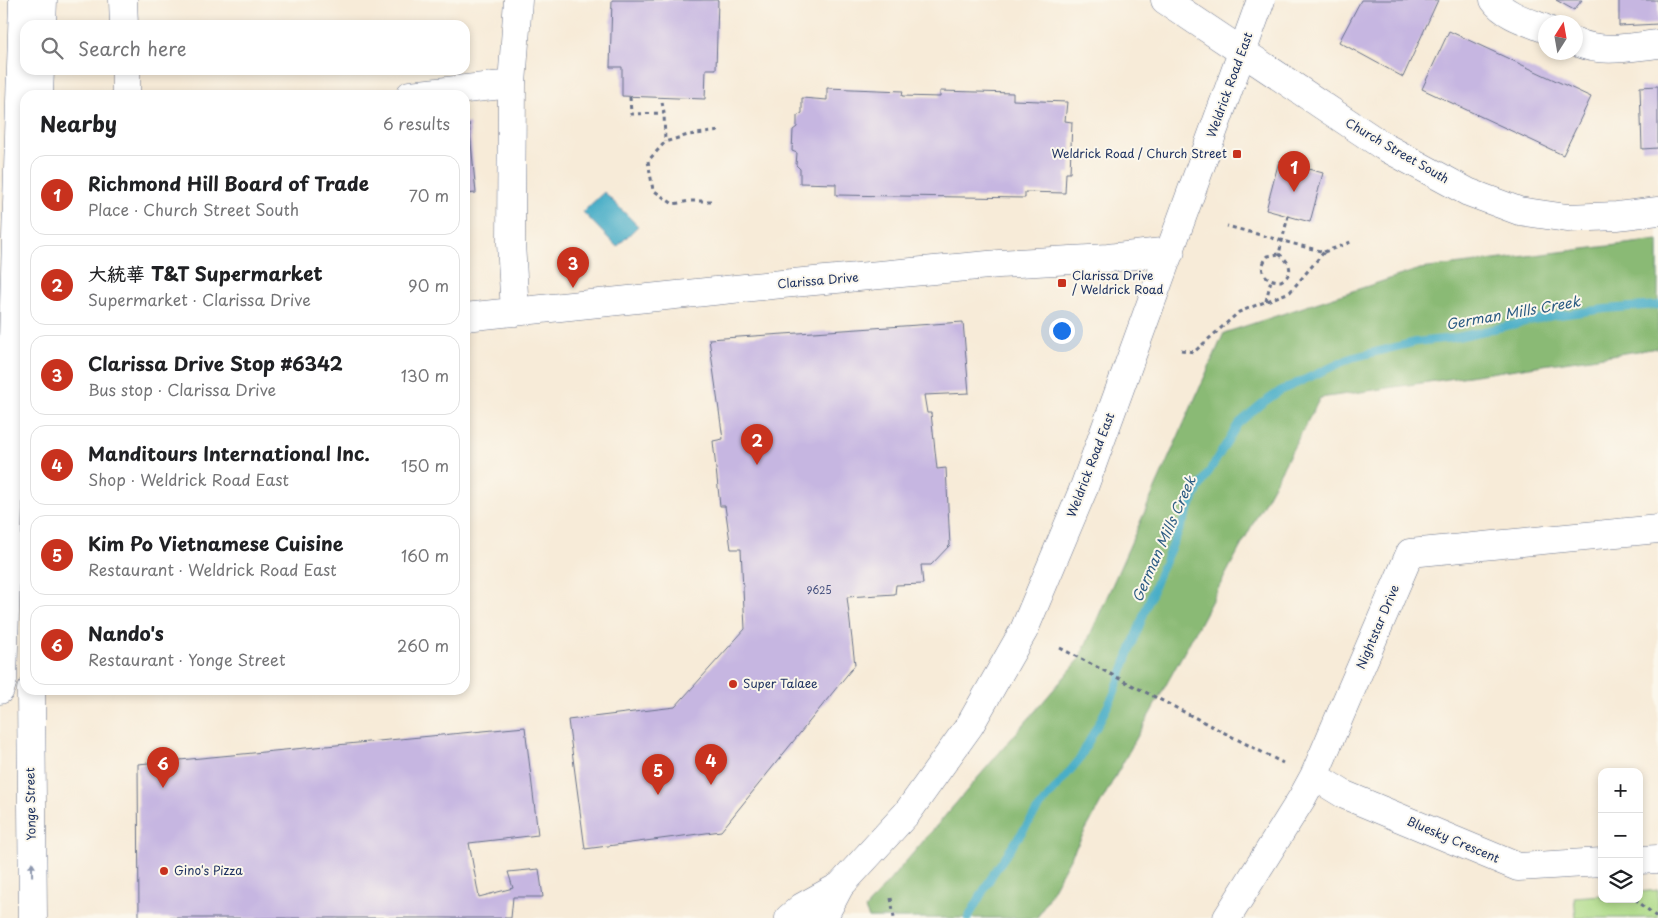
<!DOCTYPE html>
<html lang="en">
<head>
<meta charset="utf-8">
<style>
	body { margin:0; font-family:"Playpen Sans","LXGW WenKai TC",sans-serif; background:#f6f6f6; color:#202124 }
	.controls { position:absolute; right:15px; bottom:15px; display:grid; overflow:hidden; border-radius:10px; box-shadow:0 2px 8px #0003 }
	.controls button { width:45px; height:45px; display:grid; place-items:center; padding:0; border:0; border-bottom:1px solid #e0e0e0; background:#fff; color:#202124; font:25px sans-serif }
	.compass { position:absolute; left:1538px; top:15px; width:45px; height:45px; border-radius:50%; background:#fff; box-shadow:0 2px 8px #0003; rotate:11deg }
	.you { position:absolute; left:1061px; top:330px; width:18px; height:18px; margin:-12px; border:4px solid #fff; border-radius:50%; background:#1a73e8; box-shadow:0 0 0 8px #1a73e833 }
	.badge { display:grid; place-items:center; width:32px; height:32px; border-radius:50%; background:#c8321e; color:#fff; font-size:16px; font-weight:700 }
	.pin { position:absolute; translate:-50% -41px; filter:drop-shadow(0 1px 2px #0008) }
	.pin::after { content:''; position:absolute; top:26px; width:18px; height:15px; background:inherit; clip-path:polygon(0 0,100% 0,50% 100%) }
	.list { margin:0; padding:0; list-style:none }
	h2 { display:flex; justify-content:space-between; align-items:center; height:65px; margin:0; padding:0 20px; font-size:21px }
	h2 small { font-size:16px; font-weight:400; color:#757577 }
	.list li { display:grid; grid-template-columns:32px 1fr auto; gap:15px; align-items:center; box-sizing:border-box; height:80px; margin:0 10px 10px; padding:0 10px; border:1px solid #e0e0e0; border-radius:15px }
	.list b { display:block; font-size:19px; white-space:nowrap }
	.list p { margin:0; font-size:16px; white-space:nowrap; color:#757577 }
	.list em { font-size:16px; font-style:normal; color:#757577 }
	.icon { flex:none; width:28px; height:28px; fill:none; stroke:currentColor; stroke-width:2; stroke-linecap:round; stroke-linejoin:round }
	.map { position:relative; flex:none; width:1658px; height:918px; overflow:hidden }
	.search { position:absolute; background:#fff; box-shadow:0 2px 8px #0003; left:20px; top:20px; width:450px; height:55px; display:flex; align-items:center; gap:12px; box-sizing:border-box; padding:0 18px; border-radius:15px; color:#757577; font-size:19px }
	.panel { position:absolute; background:#fff; box-shadow:0 2px 8px #0003; left:20px; top:90px; width:450px; height:605px; border-radius:15px }
	.map>svg:first-child { display:block }
</style>
</head>
<body>
<div class="map">
<svg width="1658" height="918" viewBox="0 0 1658 918">
	<rect width="100%" height="100%" fill="#fbf7ec"/>
	<filter id="ink" filterUnits="userSpaceOnUse"><feTurbulence type="fractalNoise" baseFrequency=".02" numOctaves="2"/><feDisplacementMap in="SourceGraphic" scale="10" xChannelSelector="R" yChannelSelector="G"/><feConvolveMatrix kernelMatrix="1 2 1 2 8 2 1 2 1" color-interpolation-filters="sRGB"/></filter>
	<filter id="wash" filterUnits="userSpaceOnUse"><feTurbulence type="fractalNoise" baseFrequency=".0096" numOctaves="4" result="noise"/><feDisplacementMap in="SourceGraphic" scale="20" xChannelSelector="R" yChannelSelector="G"/><feGaussianBlur stdDeviation="1.12" result="paint"/><feColorMatrix in="noise" values="0 0 0 0 0 0 0 0 0 0 0 0 0 0 0 0 0 1.4 0 .05"/><feComposite in="paint" operator="in"/></filter>
	<g filter="url(#wash)">
		<rect width="100%" height="100%" fill="#f7ebd8"/>
		<path fill="#adda87" stroke="#648472" d="M1658,890V918H1576L1574,897L1602,895V899H1639V892Z"/>
		<path fill="#8aba74" stroke="#527469" d="M1658,240V348L1320,398L1188,645L1037,918H869L865,909L1079,660L1224,333L1420,269Z"/>
		<path fill="#48aec7" stroke="#326e92" d="M604,192L638,226L617,247L583,212Z"/>
		<g fill="none" stroke-linecap="round" stroke-linejoin="round">
			<path stroke="#48aec7" stroke-width="8" d="M968,918L993,874L1036,812L1079,760L1113,696L1159,574L1198,490L1238,424L1260,405L1280,391L1351,358L1416,342L1453,338L1552,316L1605,309L1658,305"/>
		</g>
		<g id="blocks">
			<path fill="#c6b6e1" d="M612,0H718L716,69H706L705,99L622,96V67H610Z
				M1361,0H1438L1403,77L1339,42Z
				M1556,0H1582L1574,10Z
				M1619,0H1658V24L1619,26Z
				M1449,31L1591,97L1563,155L1422,89Z
				M1658,86V148L1642,149L1640,87Z
				M827,88L903,91L902,96L940,97V91L1013,93V100L1067,102L1065,121L1072,122L1070,173H1066L1065,193L1025,192V198L836,195V184L800,183V169L796,165L797,153L792,151L793,130L797,127V116L802,113V98L827,100Z
				M469,123L476,193L465,194V124Z
				M1279,161L1323,173L1310,222L1266,210Z
				M963,322L969,393L924,395L927,413H931L937,469L946,468L950,545L931,565H921L923,584L896,585L895,594L847,597L855,665L721,831L585,849L568,720L675,707L745,629L741,549H731L725,506H720L713,441L723,439L709,339Z
				M525,727L538,835L469,843L479,897L513,888L508,872L539,869L543,897H513L511,918H139L138,764Z"/>
		</g>
	</g>
	<g filter="url(#ink)">
		<use href="#blocks" fill-opacity="0" stroke="#687189" stroke-width="1"/>
		<g fill="none" stroke-linecap="round" stroke-linejoin="round">
			<defs>
				<path id="minor" d="M123,0L124,25
					M1165,0L1383,146L1468,192L1519,211L1567,218L1617,216L1658,211
					M1494,0C1504,15 1529,22 1546,29
					M1576,42C1602,54 1630,47 1658,44
					M126,70V95
					M512,84L518,0
					M410,95L512,84L511,243L515,312
					M465,317L782,284L999,264L1108,258L1171,251
					M0,690L3,680L23,0
					M1314,776L1345,795L1518,867L1602,862
					M1639,860L1658,859
					M789,918L802,907L840,886
					M823,918L840,886L907,813L970,725L1024,630L1083,490L1261,0
					M1227,918L1302,798L1314,776L1410,553L1658,529"/>
				<path id="major" d="M42,25L43,0
					M39,95L40,70
					M31,690L33,918"/>
			</defs>
			<use href="#minor" stroke="#687189" stroke-width="29"/>
			<use href="#major" stroke="#687189" stroke-width="29"/>
			<path stroke="#687189" stroke-width="3" stroke-dasharray="4 4" stroke-linecap="butt" d="M630,97L631,114L664,113
				M662,102L664,113L665,142
				M711,201H690L673,204L653,190L648,161L665,142L688,135L720,131
				M1324,252L1351,242
				M1279,254C1289,261 1296,273 1281,281C1265,281 1256,270 1268,256L1279,254L1288,216
				M1266,301L1271,280
				M1181,350L1194,352L1239,312L1290,292L1324,252L1227,226
				M1060,648L1283,763
				M891,898L894,918
				M1635,899L1658,918"/>
			<use href="#minor" stroke="#fff" stroke-width="28"/>
			<use href="#major" stroke="#fff" stroke-width="28"/>
		</g>
		<defs><path id="oneway-solid" d="M-6-.8H1V-3.2L6.5 0L1 3.2V.8H-6Z" transform="scale(1.25)"/></defs>
		<use fill="#8d97ae" href="#oneway-solid" transform="translate(32 869) rotate(-91)"/>
	</g>
	<g fill="#c8321e" stroke="#fbf7ec" stroke-width="2">
		<rect x="1232" y="149" width="10" height="10" rx="2.5"/>
		<rect x="1057" y="278" width="10" height="10" rx="2.5"/>
		<circle cx="733" cy="684" r="5"/>
		<circle cx="164" cy="871" r="5"/>
	</g>
	<g text-anchor="middle" stroke-width="4" stroke-linejoin="round" paint-order="stroke">
		<g font-size="10" fill="#46517f">
			<text x="819" y="594">9625</text>
		</g>
		<g font-size="12" fill="#1b2f5e" stroke="#fbf7ec">
			<text transform="translate(1230 85) rotate(-70)" y="4">Weldrick Road East</text>
			<text transform="translate(1397 151) rotate(30)" y="4">Church Street South</text>
			<text transform="translate(818 281) rotate(-5)" y="4">Clarissa Drive</text>
			<text transform="translate(1091 465) rotate(-69)" y="4">Weldrick Road East</text>
			<text transform="translate(1378 627) rotate(-67)" y="4">Nightstar Drive</text>
			<text transform="translate(31 804) rotate(-91)" y="4">Yonge Street</text>
			<text transform="translate(1453 840) rotate(23)" y="4">Bluesky Crescent</text>
		</g>
		<g font-size="12" fill="#1b2f5e" stroke="#fbf7ec" text-anchor="start">
			<text x="1227" y="158" text-anchor="end">Weldrick Road / Church Street</text>
			<text x="1072" y="280">Clarissa Drive<tspan x="1072" dy="14">/ Weldrick Road</tspan></text>
			<text x="743" y="688">Super Talaee</text>
			<text x="174" y="875">Gino's Pizza</text>
		</g>
		<g font-size="14" font-style="italic" fill="#2b5b83" stroke="#fbf7ec">
			<text transform="translate(1513 313) rotate(-10)" y="5">German Mills Creek</text>
			<text transform="translate(1164 539) rotate(-66)" y="5">German Mills Creek</text>
		</g>
	</g>
</svg>
<div class="controls">
<button>+</button>
<button>−</button>
<button><svg class="icon" aria-label="layers" viewBox="0 0 24 24"><path d="M12 4l9 5-9 5-9-5zM3 14l9 5 9-5"/></svg></button>
</div>
<svg class="compass" viewBox="-18 -18 36 36"><path d="M0-13l5 13h-10z" fill="#e53935"/><path d="M0 13l5-13h-10z" fill="#757577"/></svg>
<div class="you"></div>
<div class="pin badge" style="left:1294px;top:192px">1</div>
<div class="pin badge" style="left:757px;top:465px">2</div>
<div class="pin badge" style="left:573px;top:288px">3</div>
<div class="pin badge" style="left:711px;top:785px">4</div>
<div class="pin badge" style="left:658px;top:795px">5</div>
<div class="pin badge" style="left:163px;top:788px">6</div>
<div class="search"><svg class="icon" aria-label="search" viewBox="0 0 24 24"><circle cx="10" cy="10" r="6"/><path d="M15 15l6 6"/></svg>Search here</div>
<section class="panel">
<h2>Nearby<small>6 results</small></h2>
<ul class="list">
<li><span class="badge">1</span><div><b>Richmond Hill Board of Trade</b><p>Place · Church Street South</p></div><em>70 m</em></li>
<li><span class="badge">2</span><div><b>大統華 T&amp;T Supermarket</b><p>Supermarket · Clarissa Drive</p></div><em>90 m</em></li>
<li><span class="badge">3</span><div><b>Clarissa Drive Stop #6342</b><p>Bus stop · Clarissa Drive</p></div><em>130 m</em></li>
<li><span class="badge">4</span><div><b>Manditours International Inc.</b><p>Shop · Weldrick Road East</p></div><em>150 m</em></li>
<li><span class="badge">5</span><div><b>Kim Po Vietnamese Cuisine</b><p>Restaurant · Weldrick Road East</p></div><em>160 m</em></li>
<li><span class="badge">6</span><div><b>Nando's</b><p>Restaurant · Yonge Street</p></div><em>260 m</em></li>
</ul>
</section>
</div>
</body>
</html>
